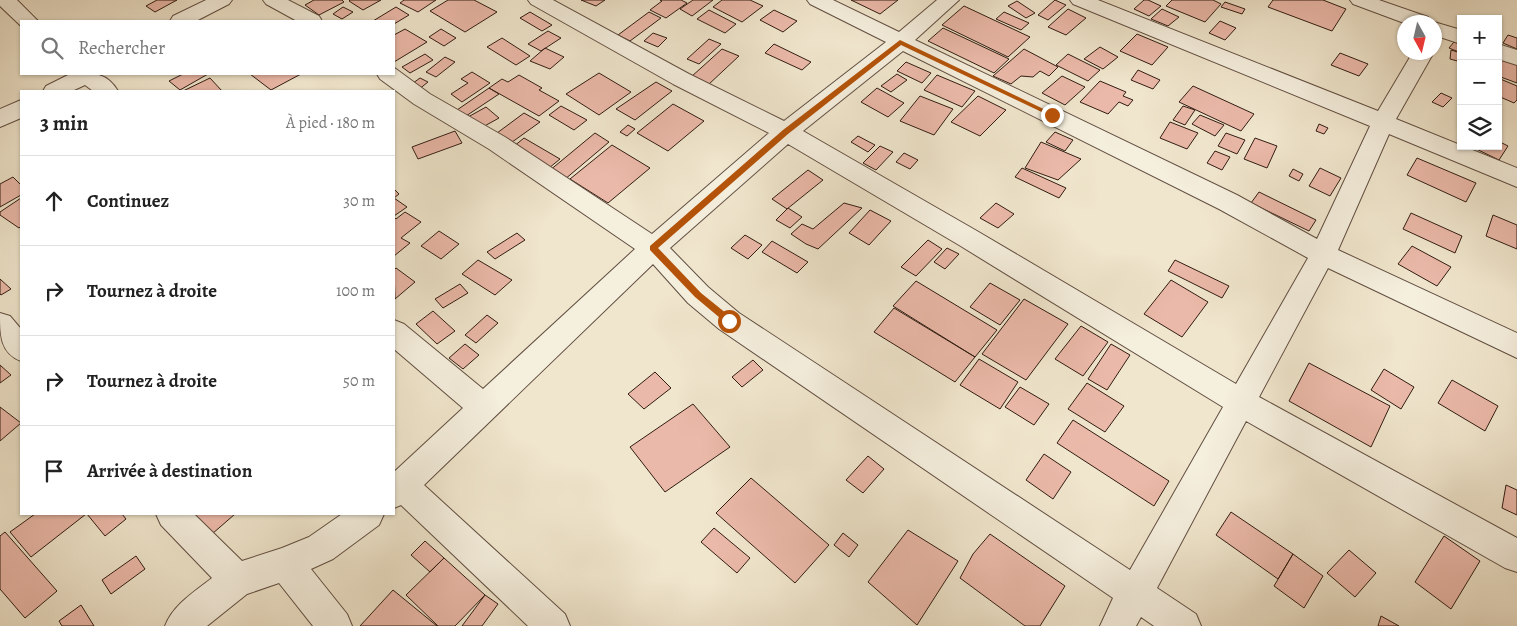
<!DOCTYPE html>
<html lang="fr">
<head>
<meta charset="utf-8">
<style>
	body { margin:0; font-family:Alegreya,serif; background:#f6f6f6; color:#222 }
	.controls { position:absolute; right:15px; top:15px; display:grid; overflow:hidden; border-radius:0px; box-shadow:0 1px 4px #0004 }
	.controls button { width:45px; height:45px; display:grid; place-items:center; padding:0; border:0; border-bottom:1px solid #e0e0e0; background:#fff; color:#222; font:25px sans-serif }
	.compass { position:absolute; left:1397px; top:15px; width:45px; height:45px; border-radius:50%; background:#fff; box-shadow:0 1px 4px #0004; rotate:172deg }
	.stop { position:absolute; width:15px; height:15px; margin:-11px; border:4px solid #b45309; border-radius:50%; background:#fff }
	.stop.end { background:#b45309; border-color:#fff; box-shadow:0 1px 5px #0008 }
	.list { margin:0; padding:0; list-style:none }
	h2 { display:flex; justify-content:space-between; align-items:center; height:65px; margin:0; padding:0 20px; font-size:21px }
	h2 small { font-size:16px; font-weight:400; color:#767676 }
	.list li { display:grid; grid-template-columns:32px 1fr auto; gap:15px; align-items:center; box-sizing:border-box; height:90px; padding:0 20px; border-top:1px solid #e0e0e0 }
	.list b { display:block; font-size:19px; white-space:nowrap }
	.list em { font-size:16px; font-style:normal; color:#767676 }
	.icon { flex:none; width:28px; height:28px; fill:none; stroke:currentColor; stroke-width:2; stroke-linecap:round; stroke-linejoin:round }
	.map { position:relative; flex:none; width:1517px; height:626px; overflow:hidden }
	.search { position:absolute; background:#fff; box-shadow:0 1px 4px #0004; left:20px; top:20px; width:375px; height:55px; display:flex; align-items:center; gap:12px; box-sizing:border-box; padding:0 18px; border-radius:0px; color:#767676; font-size:19px }
	.panel { position:absolute; background:#fff; box-shadow:0 1px 4px #0004; left:20px; top:90px; width:375px; height:425px; border-radius:0px }
	.map>svg:first-child { display:block }
</style>
</head>
<body>
<div class="map">
<svg width="1517" height="626" viewBox="0 0 1517 626">
	<rect width="100%" height="100%" fill="#f0e6cd"/>
	<filter id="stains"><feTurbulence type="fractalNoise" baseFrequency=".004" numOctaves="4"/><feColorMatrix values="0 0 0 0 .2 0 0 0 0 .09 0 0 0 0 .02 0 0 0 .5 -.17"/></filter>
	<radialGradient id="worn" r=".72"><stop offset=".6" stop-color="#630" stop-opacity="0"/><stop offset="1" stop-color="#630" stop-opacity=".3"/></radialGradient>
	<path fill="#ebb9a9" stroke="#311c12" d="M157,0H177L155,12L146,6Z
		M314,0H342L344,2L319,15L305,5Z
		M350,0H381L363,10L349,1Z
		M404,0H436L418,12L400,3Z
		M448,0H474L497,12L465,32L430,11Z
		M581,0H605L596,6Z
		M660,0H681L687,3L666,18L650,10L662,1Z
		M693,0H713L692,16L680,9Z
		M722,0H750L763,6L742,22L713,7Z
		M851,0H898L880,14Z
		M1055,0L1066,5L1048,20L1038,15Z
		M1144,0H1148L1161,6L1149,16L1134,9Z
		M1172,0H1213L1221,4L1205,22L1166,6Z
		M1273,0H1323L1346,9L1332,31L1268,7Z
		M1017,1L1035,13L1026,18L1008,6Z
		M1225,2L1245,9L1242,14L1221,7Z
		M964,6L1030,37L1008,57L942,25Z
		M343,7L353,12L342,19L333,14Z
		M396,7L409,15L394,24V21H373Z
		M1068,9L1086,18L1066,35L1048,27Z
		M1162,9L1179,17L1168,26L1151,19Z
		M709,10L736,24L725,33L697,19Z
		M774,10L797,21L783,32L760,20Z
		M530,12L552,25L542,31L520,18Z
		M649,12L661,18L630,41L618,35Z
		M1004,12L1029,23L1021,30L996,19Z
		M1220,21L1236,28L1225,40L1209,33Z
		M943,28L1009,59L994,73L928,41Z
		M405,29L427,42L394,62V35Z
		M441,29L456,38L444,46L429,37Z
		M548,31L561,38L541,51L528,44Z
		M653,33L667,38L658,47L644,41Z
		M1137,34L1168,47L1152,65L1120,51Z
		M1508,35L1517,38V49L1503,43Z
		M502,38L530,56L516,65L487,47Z
		M709,39L721,44L699,64L687,59Z
		M1454,42L1461,44V53L1449,48Z
		M774,44L811,62L802,70L765,53Z
		M1100,47L1118,57L1103,69L1084,59Z
		M545,48L564,57L550,69L530,61Z
		M722,49L739,56L708,85L691,77Z
		M1024,49L1058,67L1049,76L1040,71L1033,77L1021,76L1011,84L993,76Z
		M1451,50L1461,53V62L1450,59Z
		M1340,53L1368,64L1359,76L1331,65Z
		M425,54L433,60L410,73L402,67Z
		M1068,54L1100,70L1088,81L1056,65Z
		M445,57L455,62L436,77L426,72Z
		M1501,59L1517,65V83L1498,76V66Z
		M906,62L931,73L922,83L897,71Z
		M1138,70L1160,80L1153,89L1131,80Z
		M472,72L490,83L462,102L451,94L468,83L461,79Z
		M599,73L631,92L599,115L566,94Z
		M183,74H208L180,90L169,81Z
		M250,74H301L271,90Z
		M897,74L907,80L891,92L881,86Z
		M519,75L542,88L539,90L559,101L539,116L489,88L502,79L508,82Z
		M937,75L975,91L962,107L924,90Z
		M1062,76L1085,87L1065,105L1042,93Z
		M210,78L222,91H183Z
		M420,78L428,82L418,90L409,86Z
		M1498,78L1517,86V100L1514,103L1498,96Z
		M1100,81L1126,92L1123,96L1133,100L1128,106L1119,102L1108,114L1080,102Z
		M656,82L672,91L635,120L616,109Z
		M1193,86L1254,114L1241,131L1179,102Z
		M489,88L499,94L466,116L457,110Z
		M877,88L904,103L888,117L861,102Z
		M1441,93L1452,98L1443,107L1432,102Z
		M920,96L953,109L934,135L900,121Z
		M978,96L1006,110L980,136L951,122Z
		M673,104L704,121L668,151L637,133Z
		M561,106L587,120L574,130L549,115Z
		M1183,106L1195,110L1185,125L1173,120Z
		M486,107L499,118L481,128L468,117Z
		M524,113L540,122L508,145L493,136Z
		M1200,115L1224,125L1215,136L1192,124Z
		M1170,122L1198,133L1187,149L1160,138Z
		M1319,124L1328,128L1324,134L1316,131Z
		M628,125L635,129L627,136L620,132Z
		M455,131L462,143L418,159L412,147Z
		M1055,132L1073,140L1065,151L1046,142Z
		M595,133L609,142L564,180L549,171Z
		M1226,133L1245,140L1237,154L1218,146Z
		M858,136L875,145L868,152L851,142Z
		M524,138L560,159L549,168L513,147Z
		M1255,138L1277,146L1267,168L1244,159Z
		M1498,141L1508,146L1499,160L1470,146H1498Z
		M1041,142L1081,159L1058,180L1025,168Z
		M612,145L650,168L608,203L570,179Z
		M880,146L893,152L876,170L863,163Z
		M1215,151L1230,157L1222,170L1207,163Z
		M904,153L918,160L910,169L896,162Z
		M1417,158L1476,183L1466,202L1407,175Z
		M1022,168L1066,188L1059,198L1015,177Z
		M1320,168L1341,178L1330,196L1309,186Z
		M1293,169L1303,174L1299,181L1289,176Z
		M808,170L823,180L787,209L772,199Z
		M13,177L21,185V195L0,207V184Z
		M394,189L399,194L394,198L407,207L394,216Z
		M1259,192L1316,220L1309,231L1251,203Z
		M21,198V226L19,228L0,215V212Z
		M844,203L862,208L818,249L806,244L791,234L802,224L813,229Z
		M996,203L1014,214L998,228L980,218Z
		M788,208L802,217L790,228L776,220Z
		M870,210L891,221L869,245L849,233Z
		M405,212L421,222L401,238L410,243L394,256V217L396,219Z
		M1411,213L1462,236L1455,253L1403,229Z
		M1493,215L1517,225V249L1486,236Z
		M439,231L459,244L441,259L421,246Z
		M517,233L525,240L495,259L487,252Z
		M745,235L762,245L748,259L731,248Z
		M928,240L942,249L916,276L901,267Z
		M772,241L808,262L797,273L762,252Z
		M1412,246L1451,267L1437,286L1398,264Z
		M947,248L959,254L945,269L934,262Z
		M478,260L512,280L495,295L462,274Z
		M1175,260L1229,286L1222,298L1168,271Z
		M396,268L415,282L395,299L394,270Z
		M0,279L11,289L1,295L0,294Z
		M1171,280L1208,302L1182,337L1144,314Z
		M916,281L997,330L975,357L893,306Z
		M990,283L1020,300L1000,325L970,307Z
		M460,284L468,293L443,308L435,299Z
		M1024,299L1068,324L1026,380L982,354Z
		M894,308L975,357L955,382L874,332Z
		M433,311L455,331L437,344L416,324Z
		M487,315L498,323L476,343L465,335Z
		M1081,326L1108,342L1083,376L1055,359Z
		M465,344L479,355L463,369L449,358Z
		M1111,344L1130,355L1107,390L1088,379Z
		M979,359L1018,382L1000,409L960,385Z
		M753,360L763,370L742,387L732,377Z
		M1309,363L1390,406L1371,447L1289,401Z
		M0,365L11,375L0,383Z
		M1384,369L1414,387L1401,409L1371,390Z
		M655,372L671,388L644,409L628,394Z
		M1452,380L1498,406L1485,431L1438,403Z
		M1087,383L1124,406L1105,432L1068,409Z
		M1020,387L1049,404L1034,425L1005,407Z
		M693,404L730,447L665,492L630,447Z
		M0,407L21,423L0,441Z
		M1073,420L1169,481L1154,506L1057,443Z
		M1044,454L1071,472L1053,499L1026,480Z
		M868,456L884,469L863,493L846,480Z
		M751,478L829,545L795,583L716,513Z
		M1506,485L1517,490V515L1502,508Z
		M1231,512L1293,554L1278,579L1216,535Z
		M35,514H86L31,557L10,532Z
		M87,514H122L126,519L105,536Z
		M190,514H235L212,534Z
		M714,528L750,558L737,573L701,542Z
		M908,530L958,561L917,625L868,582Z
		M5,532L57,591L25,618L0,589V536Z
		M843,533L858,545L849,557L834,545Z
		M990,534L1065,586L1040,626H1025L960,578L973,554Z
		M1444,536L1480,561L1451,609L1415,582Z
		M425,541L444,558L430,572L411,555Z
		M1349,550L1376,573L1355,597L1327,573Z
		M1293,554L1323,576L1304,608L1274,586Z
		M136,556L145,569L111,594L102,580Z
		M444,558L485,595L455,626H438L406,595Z
		M393,590L437,626H360Z
		M485,595L498,604L482,626H462Z
		M81,605L94,626H62L59,621Z
		M1381,616L1399,626H1378Z"/>
	<g fill="none" stroke-linecap="round" stroke-linejoin="round">
		<defs>
			<path id="minor" d="M0,0H17L38,21H21V26L0,6Z
				M206,0H232L229,4L196,21H170L173,16Z
				M263,0H288L319,16L322,21H297L266,4Z
				M528,0H553L689,74L784,121L886,42L810,4L807,0H833L899,32L937,0H959L915,40L1237,195L1317,239L1370,126L1073,4L1070,0H1098L1378,111L1413,52H1434L1396,119L1517,168V187L1389,134L1338,250L1517,333V358L1328,268L1259,397L1517,538V572L1505,568L1246,421L1157,588L1196,614L1201,626H1154L1141,617L1136,626H1100L1113,598L719,329L688,303L653,264L424,485L565,614L570,626H528L401,505L394,508V472L463,408L394,349V320L404,324L483,389L635,249L489,149L414,104L380,79L377,74H394V68L396,69L430,94L505,137L652,234L769,133L673,84L531,4ZM903,51L1219,209L1308,258L1236,384L977,231L803,131ZM788,144L959,245L1223,407L1130,570L739,313L708,287L670,248Z
				M1350,0H1379L1428,17L1431,22H1434L1461,30V44L1434,35V22L1404,23L1353,4Z
				M1498,44L1517,50V65L1498,59Z
				M70,74C92,74 105,70 118,91H93L85,85L72,91H43L46,86Z
				M21,100V118L0,127V109Z
				M0,313L10,316L21,329V361C0,353 0,335 0,313Z
				M156,514H194L242,561L282,548L309,537L342,514H384L379,525L333,559L311,569L347,614L352,626H313L279,583L247,594L207,626H165C173,605 194,592 212,578L161,525Z"/>
		</defs>
		<use href="#minor" stroke="#614e41" stroke-width="2"/>
		<use href="#minor" fill="#f5efde" fill-rule="evenodd"/>
	</g>
	<path fill="#b45309" d="M900,40L1056,115L1050,116L901,45L788,134L658,248L701,293L732,318V323H726L695,297L650,250V246L783,130Z"/>
	<rect width="100%" height="100%" filter="url(#stains)"/>
	<rect width="100%" height="100%" fill="url(#worn)"/>
</svg>
<div class="controls">
<button>+</button>
<button>−</button>
<button><svg class="icon" aria-label="layers" viewBox="0 0 24 24"><path d="M12 4l9 5-9 5-9-5zM3 14l9 5 9-5"/></svg></button>
</div>
<svg class="compass" viewBox="-18 -18 36 36"><path d="M0-13l5 13h-10z" fill="#e53935"/><path d="M0 13l5-13h-10z" fill="#767676"/></svg>
<div class="stop" style="left:729px;top:321px"></div>
<div class="stop end" style="left:1052px;top:115px"></div>
<div class="search"><svg class="icon" aria-label="search" viewBox="0 0 24 24"><circle cx="10" cy="10" r="6"/><path d="M15 15l6 6"/></svg>Rechercher</div>
<section class="panel">
<h2>3 min<small>À pied · 180 m</small></h2>
<ul class="list">
<li><svg class="icon" aria-label="ahead" viewBox="0 0 24 24"><path d="M12 20V5M6 11l6-6 6 6"/></svg><div><b>Continuez</b></div><em>30 m</em></li>
<li><svg class="icon" aria-label="right" viewBox="0 0 24 24"><path d="M7 20v-9h11M14 6l5 5-5 5"/></svg><div><b>Tournez à droite</b></div><em>100 m</em></li>
<li><svg class="icon" aria-label="right" viewBox="0 0 24 24"><path d="M7 20v-9h11M14 6l5 5-5 5"/></svg><div><b>Tournez à droite</b></div><em>50 m</em></li>
<li><svg class="icon" aria-label="arrive" viewBox="0 0 24 24"><path d="M6 21V4h12l-3 4 3 4H6"/></svg><div><b>Arrivée à destination</b></div></li>
</ul>
</section>
</div>
</body>
</html>
